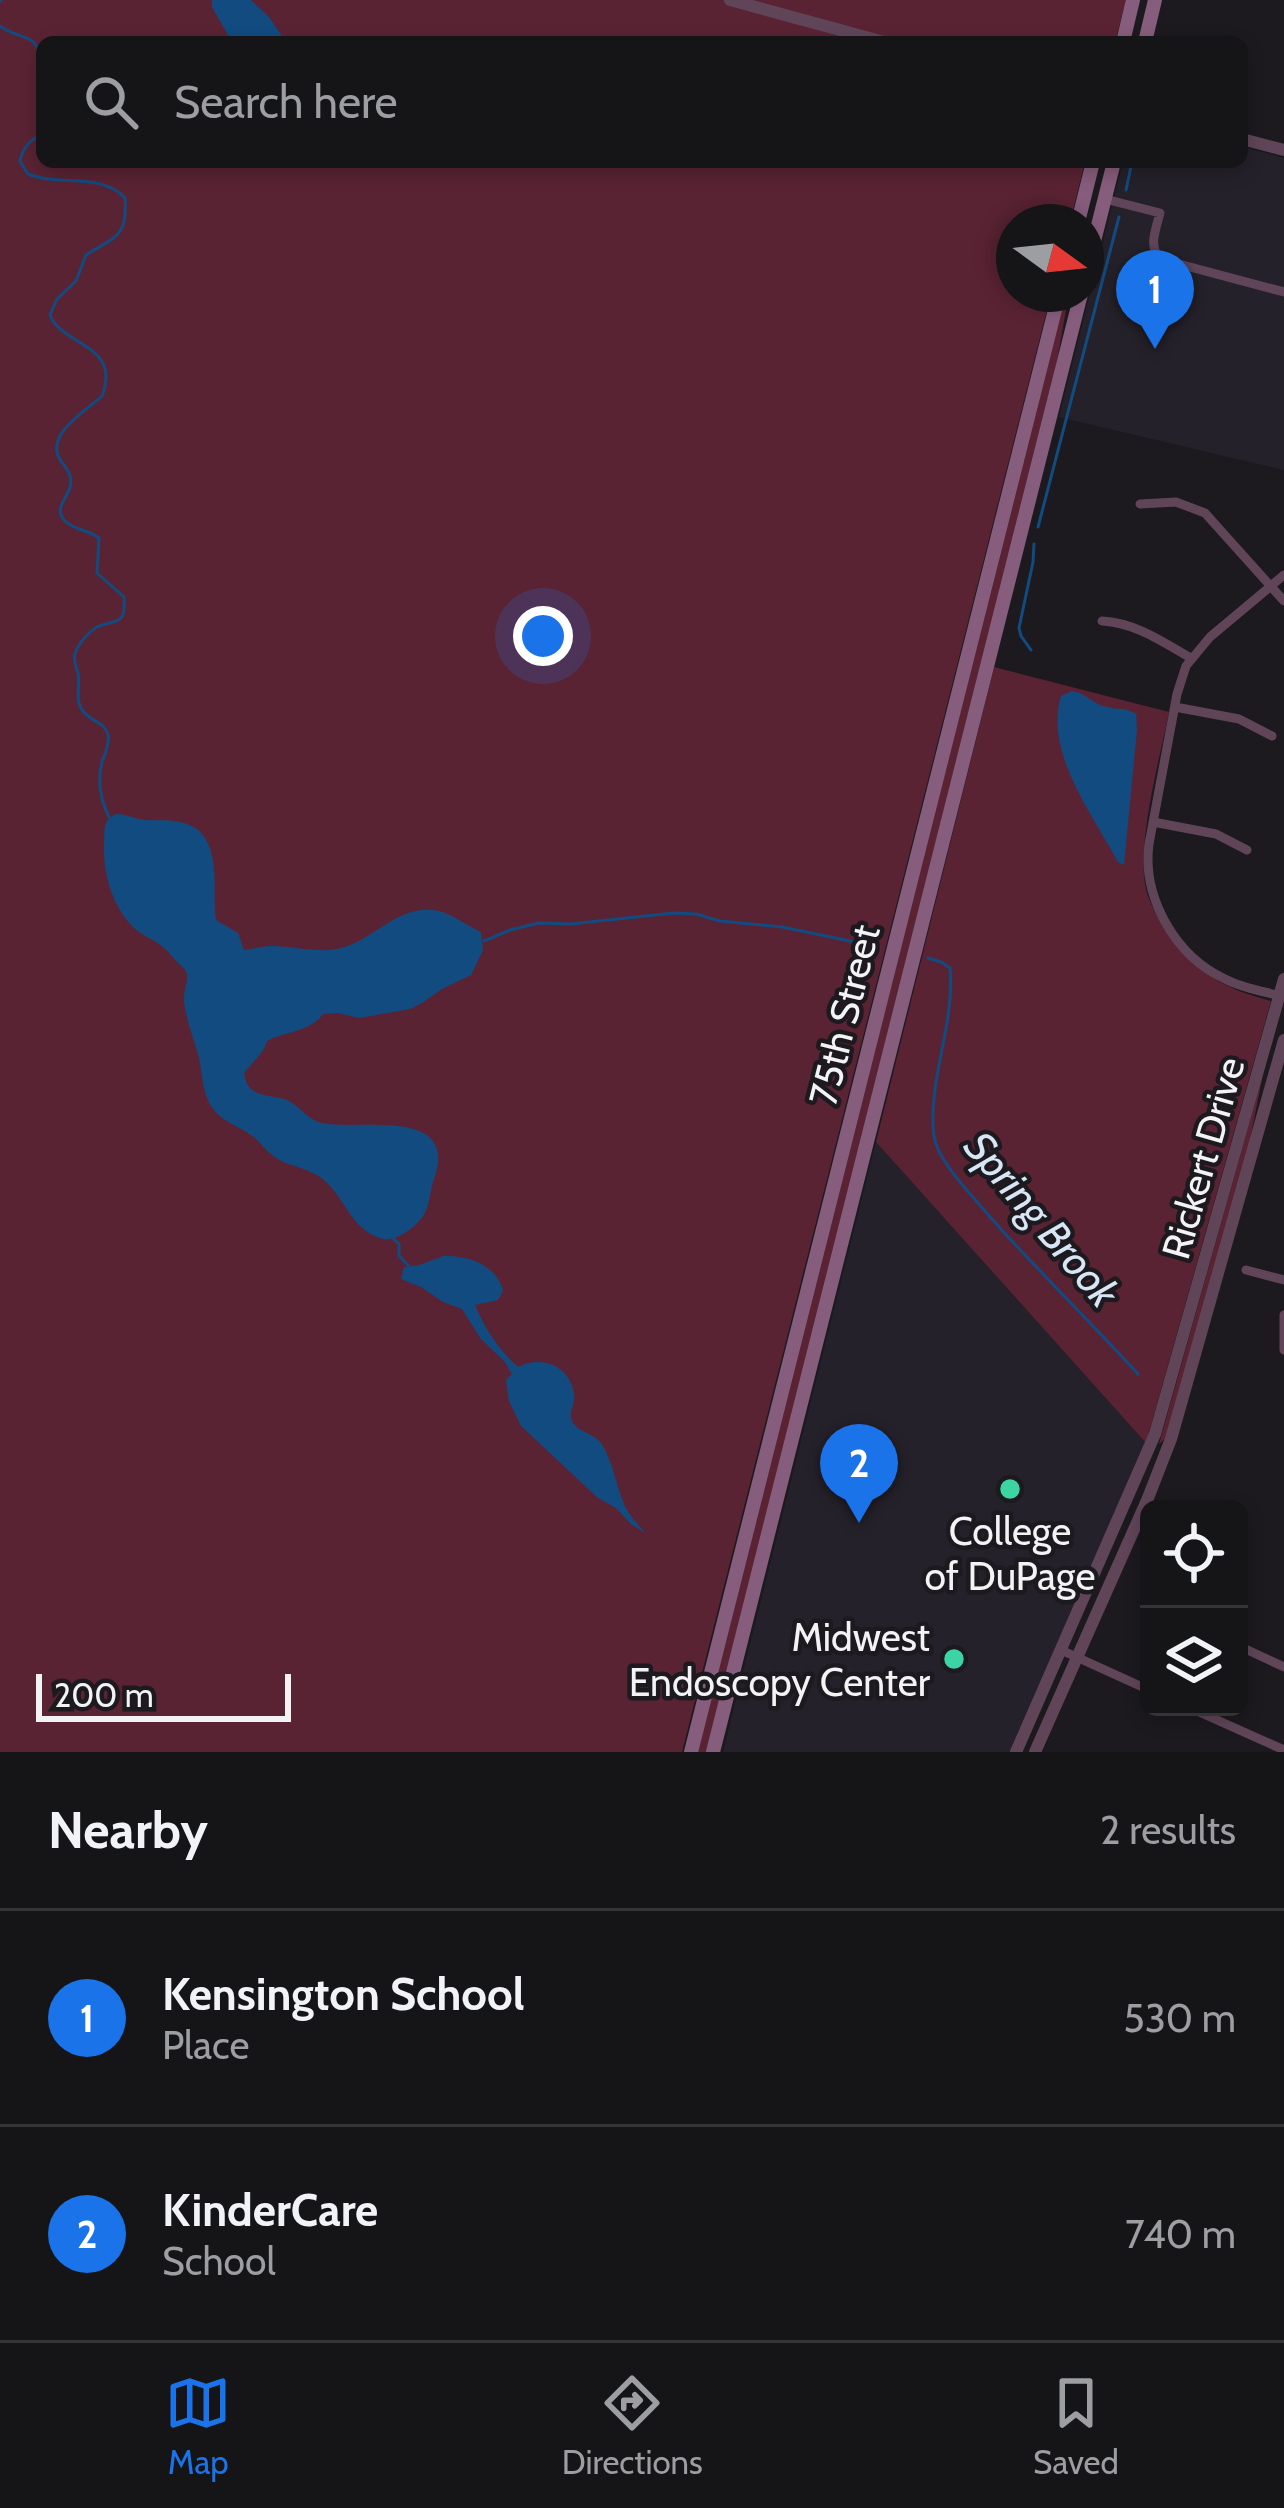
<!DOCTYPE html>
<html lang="en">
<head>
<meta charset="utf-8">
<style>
	body { margin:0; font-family:Cabin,sans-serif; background:#222123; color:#f1f3f6 }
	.controls { position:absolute; right:36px; bottom:36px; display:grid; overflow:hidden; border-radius:18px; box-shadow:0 6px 18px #0003 }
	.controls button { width:108px; height:108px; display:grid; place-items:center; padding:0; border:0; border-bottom:3px solid #343335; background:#151416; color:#f1f3f6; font:60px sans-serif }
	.compass { position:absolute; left:996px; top:204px; width:108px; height:108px; border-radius:50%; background:#151416; box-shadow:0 6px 18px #0003; rotate:105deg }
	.scale { position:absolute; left:36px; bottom:30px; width:255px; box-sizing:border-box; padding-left:12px; border:6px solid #f3f2f5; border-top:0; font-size:33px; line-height:42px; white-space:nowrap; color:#f3f2f5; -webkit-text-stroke:9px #1c1a1e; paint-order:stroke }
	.you { position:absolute; left:543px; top:636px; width:42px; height:42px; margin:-30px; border:9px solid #fff; border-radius:50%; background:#1a73e8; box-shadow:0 0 0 18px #1a73e833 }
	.badge { display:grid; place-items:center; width:78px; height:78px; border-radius:50%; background:#1a73e8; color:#fff; font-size:39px; font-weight:700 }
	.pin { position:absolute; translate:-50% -99px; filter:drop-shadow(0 3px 6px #0008) }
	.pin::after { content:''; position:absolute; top:63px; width:42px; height:36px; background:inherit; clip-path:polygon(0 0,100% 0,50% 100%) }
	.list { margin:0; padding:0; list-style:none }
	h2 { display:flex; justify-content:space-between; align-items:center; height:156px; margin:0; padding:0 48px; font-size:51px }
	h2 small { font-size:39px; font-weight:400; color:#9d9ea1 }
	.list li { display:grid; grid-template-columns:78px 1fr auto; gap:36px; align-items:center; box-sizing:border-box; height:216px; padding:0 48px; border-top:3px solid #343335 }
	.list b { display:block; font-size:45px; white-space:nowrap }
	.list p { margin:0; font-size:39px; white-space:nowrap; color:#9d9ea1 }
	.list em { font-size:39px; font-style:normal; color:#9d9ea1 }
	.icon { flex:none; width:66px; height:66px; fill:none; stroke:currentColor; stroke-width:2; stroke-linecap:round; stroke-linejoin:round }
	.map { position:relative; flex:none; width:1284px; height:1752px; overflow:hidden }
	.search { position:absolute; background:#151416; box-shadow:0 6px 18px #0003; left:36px; right:36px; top:36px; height:132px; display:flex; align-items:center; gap:30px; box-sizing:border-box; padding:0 42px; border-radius:18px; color:#9d9ea1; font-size:45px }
	.sheet { height:588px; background:#151416 }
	nav { display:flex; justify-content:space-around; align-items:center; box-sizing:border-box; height:168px; border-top:3px solid #343335; background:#151416; font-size:33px; color:#9d9ea1 }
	nav a { display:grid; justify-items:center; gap:6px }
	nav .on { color:#1a73e8 }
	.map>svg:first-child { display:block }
</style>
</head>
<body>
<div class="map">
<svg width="1284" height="1752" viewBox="0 0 1284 1752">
	<rect width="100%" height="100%" fill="#1c1a1e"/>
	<path fill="#25212a" d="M1242,147L1284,158V470L1059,417L1123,162H1242Z
		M876,1142L1146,1443L1010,1752H723Z"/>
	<path fill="#5a2334" d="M0,0H1126L1115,42H42V162H1085L1070,222H1014V294H1051L682,1752H0Z
		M1064,294H1069L1053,383L709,1752H697Z
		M994,667L1169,712C1160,758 1133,854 1148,896C1154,914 1166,928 1178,943C1206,979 1227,989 1271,1001L1146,1443L876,1142Z
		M1263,1074L1246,1160L1167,1437L1159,1444Z"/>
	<path fill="#124b80" d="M212,0H251L269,17L286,42H232L212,7Z
		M1072,691C1086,693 1094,705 1107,707C1120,710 1125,707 1136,714L1137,730L1124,865L1118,862C1093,815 1044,752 1061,696Z
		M116,814C127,814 135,819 145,820C158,821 171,819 184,823C224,834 212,889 216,920L238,933L244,950C253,949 263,946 272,946C293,946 315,953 337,949C374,942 398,902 439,911C454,915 467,926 481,932L483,950L471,975L442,989L422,1003L410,1009L359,1018L338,1013L323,1014C311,1031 286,1032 268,1040L262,1052L244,1073C247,1097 265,1094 284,1099C299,1104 306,1119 322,1123C358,1131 460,1106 434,1179C429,1193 430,1211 419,1221C410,1231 393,1243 380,1238C348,1228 344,1191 317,1175C306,1169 294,1166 283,1162C271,1156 264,1147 255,1138C241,1126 222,1123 212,1107C201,1091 203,1072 198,1054C193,1036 186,1020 184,1001C183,992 188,983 187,975C186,968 180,965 176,961C172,956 168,951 163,947C154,939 142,936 133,927C112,906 103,873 104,844C105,829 102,821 116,814Z
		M444,1256C468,1255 497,1265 503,1291L498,1300L475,1305C485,1329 499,1350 518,1367C541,1355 570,1365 574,1394C576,1403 568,1412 572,1421C577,1432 594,1433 601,1443C613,1461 616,1485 624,1504C629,1516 639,1525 645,1533L631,1524L616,1508L598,1498L521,1426L509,1401L506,1380L512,1374L505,1362L481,1339L462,1309L443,1302L421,1287L401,1279L404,1267L419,1265Z"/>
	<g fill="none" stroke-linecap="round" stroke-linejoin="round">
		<path stroke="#124b80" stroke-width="3" d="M0,1L1,0
			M0,26C23,43 37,29 42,65
			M42,134C30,140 23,147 20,161L28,174C60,187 101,172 125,198C128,238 114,237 86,255L76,281L57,299L50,315C62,346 122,344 102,396C86,411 43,435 61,461C67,469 73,476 70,487C67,499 53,509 65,521C74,530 89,530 99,538L97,573L124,597C126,625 118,619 99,626C90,630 77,645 75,654C73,663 76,665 78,673C81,689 72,704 88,716C96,723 105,723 108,735C110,743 105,754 102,762C97,782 100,799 109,817
			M1126,190L1132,162
			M1038,527L1119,217
			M1031,650L1021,636L1019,628L1033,562L1034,544
			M484,941L510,930L539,923L571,924L673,913L696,914L720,921L782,927L879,947
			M928,958L941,962L950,968C955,1021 931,1072 933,1125C933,1137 937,1150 944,1160C957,1181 975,1199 991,1218C1039,1272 1090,1321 1138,1374
			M394,1239L399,1244V1256L408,1265"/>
		<path stroke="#604559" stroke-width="9" d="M1105,199L1160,213C1156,229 1148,246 1160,259L1284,292
			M1140,504L1176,502L1205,513L1284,601
			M1102,621C1136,623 1161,641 1191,658
			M1175,707L1239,719L1272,736
			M1153,822L1216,834L1247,850
			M1281,996C1262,991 1242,988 1225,979C1175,956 1142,897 1149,844L1177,694L1186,666L1210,637L1284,575
			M1246,1270L1284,1280
			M1284,1315V1350
			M1239,1646L1284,1667
			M1061,1650L1149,1690
			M1188,1707L1284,1750"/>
		<path stroke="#604559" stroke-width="12" d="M730,0L884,42
			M1242,139L1284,150
			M1016,1752L1155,1434L1284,979
			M1035,1752L1148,1498L1171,1439L1284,1040"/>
		<path stroke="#875d7d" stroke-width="14" d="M1123,42L1133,0
			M1145,42L1155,0
			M1078,222L1093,162
			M1086,273L1114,162
			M691,1752L1059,294
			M713,1752L1081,294"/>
	</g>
	<g fill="#3dd4a3" stroke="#1c1a1e" stroke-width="4.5">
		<circle cx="1010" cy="1489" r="12"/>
		<circle cx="954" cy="1659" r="12"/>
	</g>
	<g text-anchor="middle" stroke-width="9" stroke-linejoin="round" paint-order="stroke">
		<g font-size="39" fill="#f3f2f5" stroke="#1c1a1e">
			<text transform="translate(844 1015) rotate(-76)" y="14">75th Street</text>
			<text transform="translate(1203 1158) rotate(-74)" y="14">Rickert Drive</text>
		</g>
		<g font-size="39" fill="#f3f2f5" stroke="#1c1a1e">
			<text x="1010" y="1545">College<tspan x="1010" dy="45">of DuPage</tspan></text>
			<text x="930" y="1651" text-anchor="end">Midwest<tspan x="930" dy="45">Endoscopy Center</tspan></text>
		</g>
		<g font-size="42" font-style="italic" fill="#d7e5f5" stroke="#1c1a1e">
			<text transform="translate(1042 1219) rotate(50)" y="15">Spring Brook</text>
		</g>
	</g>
</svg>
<div class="controls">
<button><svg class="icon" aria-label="locate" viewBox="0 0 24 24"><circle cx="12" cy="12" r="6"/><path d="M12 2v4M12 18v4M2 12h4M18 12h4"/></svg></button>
<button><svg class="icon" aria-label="layers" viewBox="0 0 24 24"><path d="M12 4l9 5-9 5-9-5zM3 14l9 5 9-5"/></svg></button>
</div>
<svg class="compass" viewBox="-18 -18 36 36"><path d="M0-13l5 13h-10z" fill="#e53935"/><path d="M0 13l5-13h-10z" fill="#9d9ea1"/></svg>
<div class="scale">200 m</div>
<div class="you"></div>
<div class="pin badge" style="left:1155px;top:349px">1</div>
<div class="pin badge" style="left:859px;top:1523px">2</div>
<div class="search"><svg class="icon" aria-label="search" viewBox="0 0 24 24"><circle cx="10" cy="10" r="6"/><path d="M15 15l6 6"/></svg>Search here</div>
</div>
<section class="sheet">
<h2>Nearby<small>2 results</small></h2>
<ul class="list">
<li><span class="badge">1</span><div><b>Kensington School</b><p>Place</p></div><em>530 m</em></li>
<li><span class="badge">2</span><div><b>KinderCare</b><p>School</p></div><em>740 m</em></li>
</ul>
</section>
<nav>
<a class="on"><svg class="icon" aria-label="map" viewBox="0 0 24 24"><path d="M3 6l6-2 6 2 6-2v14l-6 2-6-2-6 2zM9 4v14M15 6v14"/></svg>Map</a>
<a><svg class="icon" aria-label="directions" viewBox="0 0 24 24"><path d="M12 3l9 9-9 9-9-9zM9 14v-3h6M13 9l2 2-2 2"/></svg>Directions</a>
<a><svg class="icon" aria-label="saved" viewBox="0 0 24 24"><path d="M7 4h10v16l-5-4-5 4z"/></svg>Saved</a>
</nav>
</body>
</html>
